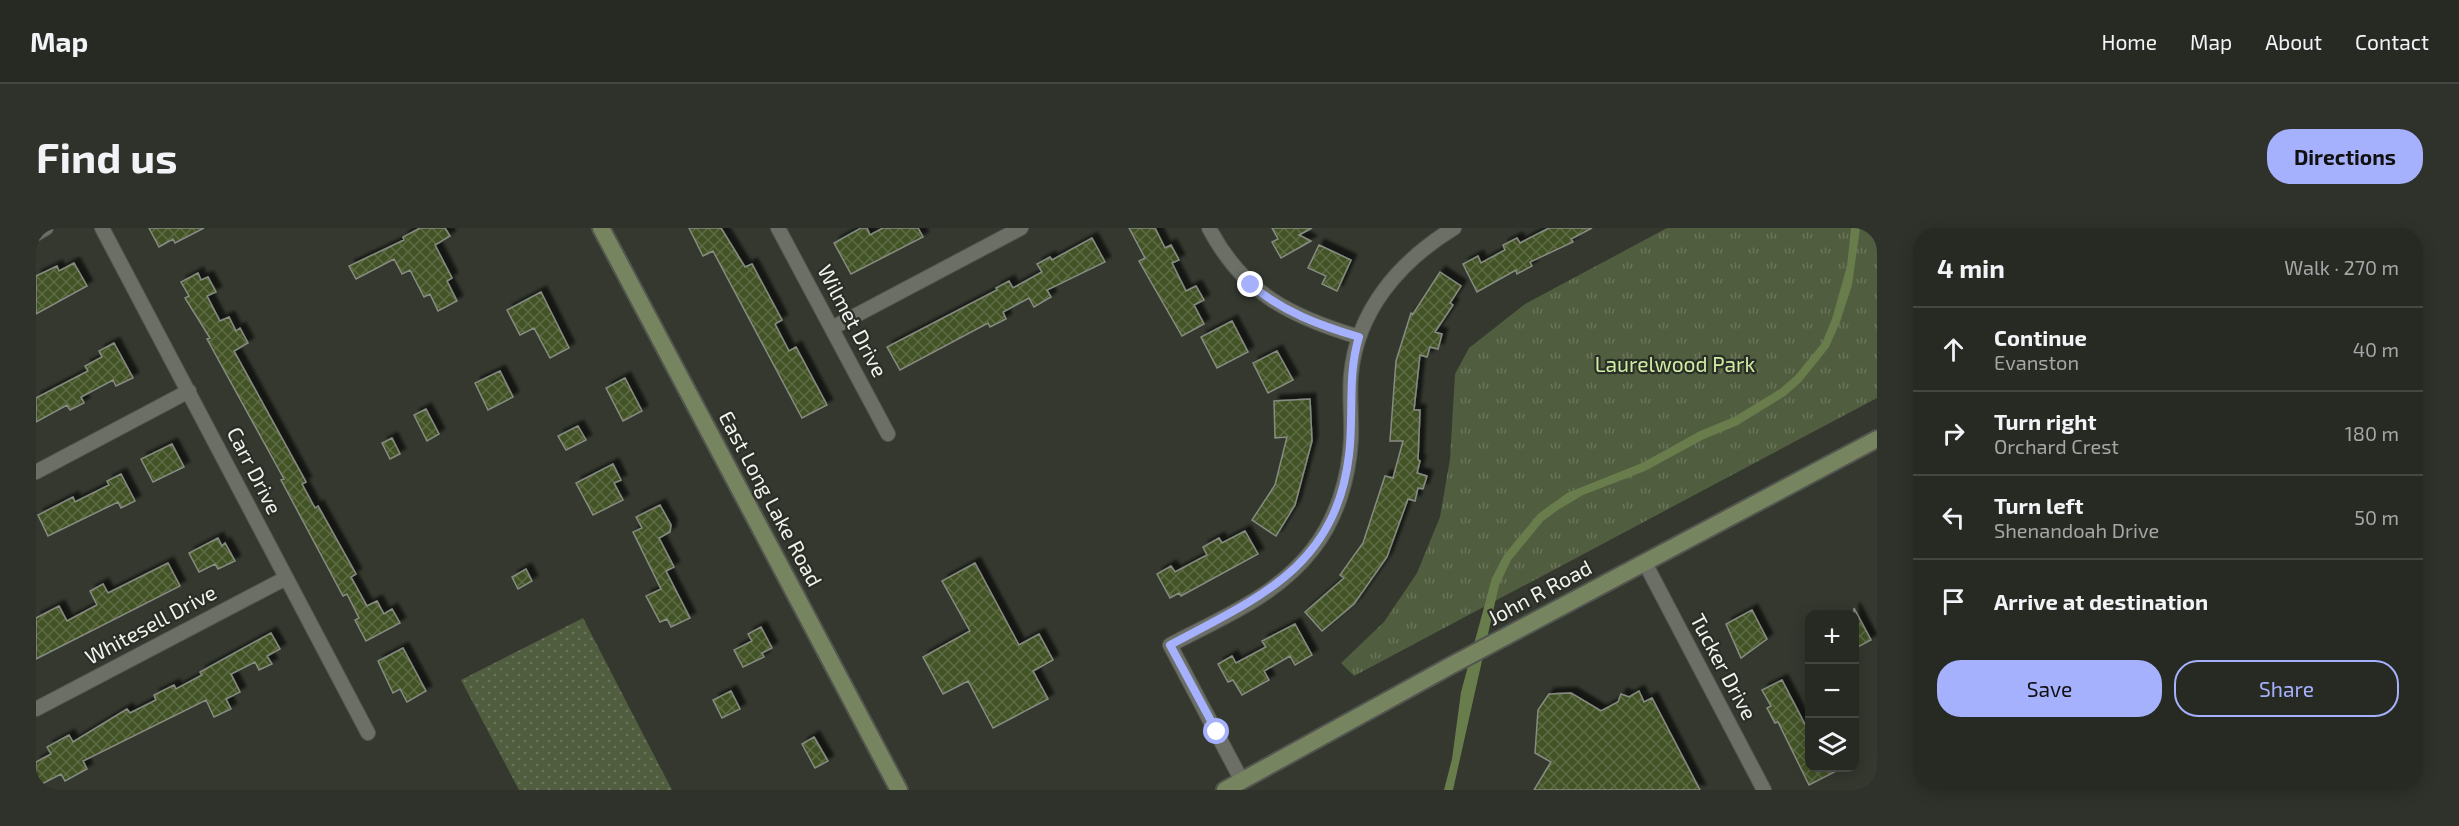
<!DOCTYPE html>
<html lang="en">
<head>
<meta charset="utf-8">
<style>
	body { margin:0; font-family:"Exo 2",sans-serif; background:#2f322b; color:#f1f3f6 }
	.controls { position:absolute; right:18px; bottom:18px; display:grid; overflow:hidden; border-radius:12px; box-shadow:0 3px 15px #0003 }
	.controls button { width:54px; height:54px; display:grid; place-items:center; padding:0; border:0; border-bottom:2px solid #434641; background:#272a23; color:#f1f3f6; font:30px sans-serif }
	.stop { position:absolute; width:18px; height:18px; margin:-14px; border:4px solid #a5b1fc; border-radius:50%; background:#fff }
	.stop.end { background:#a5b1fc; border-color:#fff; box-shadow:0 2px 6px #0008 }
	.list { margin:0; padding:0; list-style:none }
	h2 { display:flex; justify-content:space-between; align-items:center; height:78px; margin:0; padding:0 24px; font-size:26px }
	h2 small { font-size:20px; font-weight:400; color:#a4a7a6 }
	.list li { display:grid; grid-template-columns:39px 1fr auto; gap:18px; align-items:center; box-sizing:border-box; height:84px; padding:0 24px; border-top:2px solid #434641 }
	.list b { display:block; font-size:22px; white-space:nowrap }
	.list p { margin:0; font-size:20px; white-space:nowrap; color:#a4a7a6 }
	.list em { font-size:20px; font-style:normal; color:#a4a7a6 }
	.actions { display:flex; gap:12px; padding:18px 24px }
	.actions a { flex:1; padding:14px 0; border:2px solid #a5b1fc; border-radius:24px; text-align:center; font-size:21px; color:#a5b1fc }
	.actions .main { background:#a5b1fc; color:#111 }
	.icon { flex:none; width:33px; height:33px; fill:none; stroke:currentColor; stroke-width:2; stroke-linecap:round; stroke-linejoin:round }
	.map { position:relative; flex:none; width:1841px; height:562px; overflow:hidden; border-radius:24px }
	header { display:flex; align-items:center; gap:36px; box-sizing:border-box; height:84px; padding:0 30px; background:#272a23; border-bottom:2px solid #434641 }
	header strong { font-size:28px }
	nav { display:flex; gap:33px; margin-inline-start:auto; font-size:21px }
	.intro { display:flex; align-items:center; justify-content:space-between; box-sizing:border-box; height:144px; padding:0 36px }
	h1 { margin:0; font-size:42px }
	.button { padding:15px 27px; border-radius:24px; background:#a5b1fc; color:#111; font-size:21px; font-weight:700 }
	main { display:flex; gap:36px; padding:0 36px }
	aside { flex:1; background:#272a23; border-radius:24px; box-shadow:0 3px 15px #0003 }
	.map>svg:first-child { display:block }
</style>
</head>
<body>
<header>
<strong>Map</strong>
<nav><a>Home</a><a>Map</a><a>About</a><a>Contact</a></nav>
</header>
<div class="intro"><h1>Find us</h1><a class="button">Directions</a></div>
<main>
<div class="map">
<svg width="1841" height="562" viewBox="0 0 1841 562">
	<defs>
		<pattern id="grass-dots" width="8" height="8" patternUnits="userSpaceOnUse" patternTransform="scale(1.5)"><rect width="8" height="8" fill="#515d3f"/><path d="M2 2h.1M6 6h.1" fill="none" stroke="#6a755b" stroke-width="1.8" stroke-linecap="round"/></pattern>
		<pattern id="park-tufts" width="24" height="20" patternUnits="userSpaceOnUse" patternTransform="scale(1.5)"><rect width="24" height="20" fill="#515d3f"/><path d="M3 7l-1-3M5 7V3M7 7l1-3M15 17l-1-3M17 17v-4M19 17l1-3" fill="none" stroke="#6a755b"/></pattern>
		<pattern id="building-cross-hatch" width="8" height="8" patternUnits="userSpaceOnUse" patternTransform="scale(1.5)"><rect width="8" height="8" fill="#425325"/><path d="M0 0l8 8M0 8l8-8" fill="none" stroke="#5e6c45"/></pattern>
		<filter id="shadow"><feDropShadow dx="5.5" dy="-5.5" stdDeviation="1.5" flood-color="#0009"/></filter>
	</defs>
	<rect width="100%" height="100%" fill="#34382f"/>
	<path fill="url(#grass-dots)" d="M547,390L636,562H483L425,452Z"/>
	<path fill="url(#park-tufts)" d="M1631,0H1841V170L1318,448L1305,435L1348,394L1381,345L1404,289L1414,231L1419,146L1433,120L1489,76Z"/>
	<path fill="#697c4c" d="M1815,0H1824L1816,57L1804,94L1793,119L1765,154L1749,168L1702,197L1668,211L1609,243L1547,267L1522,282L1507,293L1475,332L1463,357L1417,562H1408L1416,531L1425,464L1456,350L1468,327L1502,286L1531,265L1606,235L1664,203L1698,189L1744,161L1759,148L1786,115L1796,91L1811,38Z"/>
	<path fill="url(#building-cross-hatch)" stroke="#878c82" stroke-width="1.5" filter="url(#shadow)" d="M113,0H168L139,15L137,11L123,19Z
		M384,0H409L414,8L399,17L416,50L411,53L421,73L402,83L394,66L388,69L374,42L366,46L358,31L320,51L313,38L368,12L367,9Z
		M653,0H685L709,39L716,36L746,92L739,96L753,123L760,119L791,177L766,190L677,23L667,28Z
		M825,0H831L834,7L847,0H882L887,9L815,46L798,15Z
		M1093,0H1119L1129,20L1135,17L1143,32L1136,35L1150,63L1160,58L1168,72L1158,77L1168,96L1146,108L1103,33L1109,30Z
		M1236,0H1276L1263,7L1275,13L1245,30L1236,14L1242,11Z
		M1513,0H1556L1535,11L1537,14L1494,34L1496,38L1481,46L1480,42L1441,64L1427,36L1442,28L1445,35L1469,22L1467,17L1481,10L1484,15Z
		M1056,10L1069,34L1011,62L1015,69L998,79L993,70L967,84L970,91L954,99L952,95L864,142L851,119L961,62L960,60L973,53L977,60L1006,44L1001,36L1014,29L1016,32Z
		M1283,17L1315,32L1301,63L1286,56L1290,48L1272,40Z
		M38,35L51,58L0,86V48L21,38L23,43Z
		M1404,44L1425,58L1414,75L1417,77L1399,104L1406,106L1402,121L1394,119L1391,129L1384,127L1378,182H1384L1382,232L1384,233L1381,245L1391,248L1387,261L1382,260L1379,273L1372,271L1351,329L1318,376L1286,403L1269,384L1308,350L1304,347L1327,315L1349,248L1357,250L1367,213H1354L1360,133L1375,85L1377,86Z
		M162,45L165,52L172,49L180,64L171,68L184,93L193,89L200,103L204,100L212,115L198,123L270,254L266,256L279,280L282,278L320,346L315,349L331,378L341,373L348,386L356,381L364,395L330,413L319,392L323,390L311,366L307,368L245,252L248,251L171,111L174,110L149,70L153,68L145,54Z
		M505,64L533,120L514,130L498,100L484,107L471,82Z
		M1196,93L1212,124L1181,140L1165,109Z
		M78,115L97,150L80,158L77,152L45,169L48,175L34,182L31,177L0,194V170L52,143L49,138L66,129L63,123Z
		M1241,123L1257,152L1232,165L1217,135Z
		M464,143L477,169L452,182L439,155Z
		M589,150L606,183L587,193L570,160Z
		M1274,171L1276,213L1259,277L1240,308L1216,292L1239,257L1251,209L1239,210L1238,173Z
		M390,181L403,206L391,213L378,187Z
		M542,198L550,212L530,222L522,208Z
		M356,210L364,226L354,231L346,215Z
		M136,216L148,239L117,254L105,231Z
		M577,236L585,252L578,255L587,272L557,287L540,255Z
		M85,246L99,273L85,280L82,274L12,308L2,287L37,269L39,274L73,257L71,253Z
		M624,277L635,297L634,304L623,310L638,339L630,343L654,390L635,399L631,391L624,394L610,368L625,361L597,304L606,300L600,289Z
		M1209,303L1222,326L1145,368L1143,365L1134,370L1121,346L1135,338L1139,344L1171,327L1167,319L1183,310L1186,315Z
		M182,310L186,318L189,315L199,333L182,341L179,336L163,344L153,325Z
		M132,335L144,358L0,431V390L23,378L31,393L61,377L54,363L67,356L72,365Z
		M939,335L983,417L1003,406L1017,432L997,443L1012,471L957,500L932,453L907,466L887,429L934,403L906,353Z
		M490,341L496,353L482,361L476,349Z
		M1818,380L1835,412L1818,421Z
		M1716,382L1731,411L1705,430L1690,396Z
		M1259,396L1276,427L1259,437L1254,428L1228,443L1233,452L1206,467L1197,452L1192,454L1182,436L1196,428L1200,435L1230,419L1226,413Z
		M725,399L736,420L726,425L728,429L707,439L698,422L716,413L712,406Z
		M235,405L244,421L231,428L236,436L223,442L219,434L195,446L204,464L190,471L195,481L178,489L170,472L47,533L51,541L29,553L25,546L0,559V534L15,526L11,519L33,507L37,514L91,481L94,485L120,472L118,467L138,457L140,461L166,447L164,444Z
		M367,420L390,463L371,474L364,461L357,465L342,433Z
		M1746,452L1773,504V540H1806L1773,557L1742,494L1739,495L1731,480L1735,478L1726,462Z
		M695,463L704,481L686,490L677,472Z
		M1603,463L1608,474L1616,470L1664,562H1498L1515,534L1499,525L1502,482L1513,466L1535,465L1565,483L1582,474L1585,466L1593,469Z
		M778,509L792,533L779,540L766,516Z"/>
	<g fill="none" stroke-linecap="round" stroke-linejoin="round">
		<defs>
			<path id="minor" d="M66,0L332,505
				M742,0L852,206
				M1173,0C1207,65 1255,89 1323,109
				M0,6L10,0
				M796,100L985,0
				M0,244L153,163
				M1609,335L1728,562
				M0,481L250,350
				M1206,553L1134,417C1185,390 1241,368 1277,321C1301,290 1313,250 1315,211C1316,190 1313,168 1315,147C1321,82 1364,33 1418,0"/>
			<path id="secondary" d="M565,0L863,562
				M1189,562L1414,438L1841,211"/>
		</defs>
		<use href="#minor" stroke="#53564f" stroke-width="16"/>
		<use href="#secondary" stroke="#53564f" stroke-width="20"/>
		<use href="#minor" stroke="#6b6f66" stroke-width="14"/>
		<use href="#secondary" stroke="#778460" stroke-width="16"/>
	</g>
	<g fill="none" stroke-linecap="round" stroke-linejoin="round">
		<path stroke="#a5b1fc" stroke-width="8" d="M1181,504L1134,417C1222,370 1300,339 1313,227C1318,187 1311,148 1323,109C1282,97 1248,84 1215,57"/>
	</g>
	<g text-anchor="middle" stroke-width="4.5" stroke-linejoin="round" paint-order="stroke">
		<g font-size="21" fill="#f0f2ed" stroke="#2a2e26">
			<text transform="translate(816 93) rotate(62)" y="7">Wilmet Drive</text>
			<text transform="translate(218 243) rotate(63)" y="7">Carr Drive</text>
			<text transform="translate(734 271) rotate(62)" y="7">East Long Lake Road</text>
			<text transform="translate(1504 365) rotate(-28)" y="7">John R Road</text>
			<text transform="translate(115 397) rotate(-28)" y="7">Whitesell Drive</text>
			<text transform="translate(1687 439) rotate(62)" y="7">Tucker Drive</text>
		</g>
		<g font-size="21" fill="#cfeda2" stroke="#2a2e26">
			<text x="1639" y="144">Laurelwood Park</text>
		</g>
	</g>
</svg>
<div class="controls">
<button>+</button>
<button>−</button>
<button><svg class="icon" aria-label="layers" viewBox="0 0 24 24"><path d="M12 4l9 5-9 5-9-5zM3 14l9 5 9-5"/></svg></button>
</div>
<div class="stop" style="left:1181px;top:504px"></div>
<div class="stop end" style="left:1215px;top:57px"></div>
</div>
<aside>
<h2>4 min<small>Walk · 270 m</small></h2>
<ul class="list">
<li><svg class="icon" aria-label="ahead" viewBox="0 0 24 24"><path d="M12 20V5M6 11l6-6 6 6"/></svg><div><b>Continue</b><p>Evanston</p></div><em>40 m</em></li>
<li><svg class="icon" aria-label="right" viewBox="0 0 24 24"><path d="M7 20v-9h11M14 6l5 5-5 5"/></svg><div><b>Turn right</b><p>Orchard Crest</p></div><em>180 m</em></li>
<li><svg class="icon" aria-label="left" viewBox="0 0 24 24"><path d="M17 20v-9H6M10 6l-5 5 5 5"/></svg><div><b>Turn left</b><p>Shenandoah Drive</p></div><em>50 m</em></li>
<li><svg class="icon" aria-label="arrive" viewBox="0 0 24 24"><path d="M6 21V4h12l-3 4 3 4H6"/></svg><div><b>Arrive at destination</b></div></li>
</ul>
<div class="actions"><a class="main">Save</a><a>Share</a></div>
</aside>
</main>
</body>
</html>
